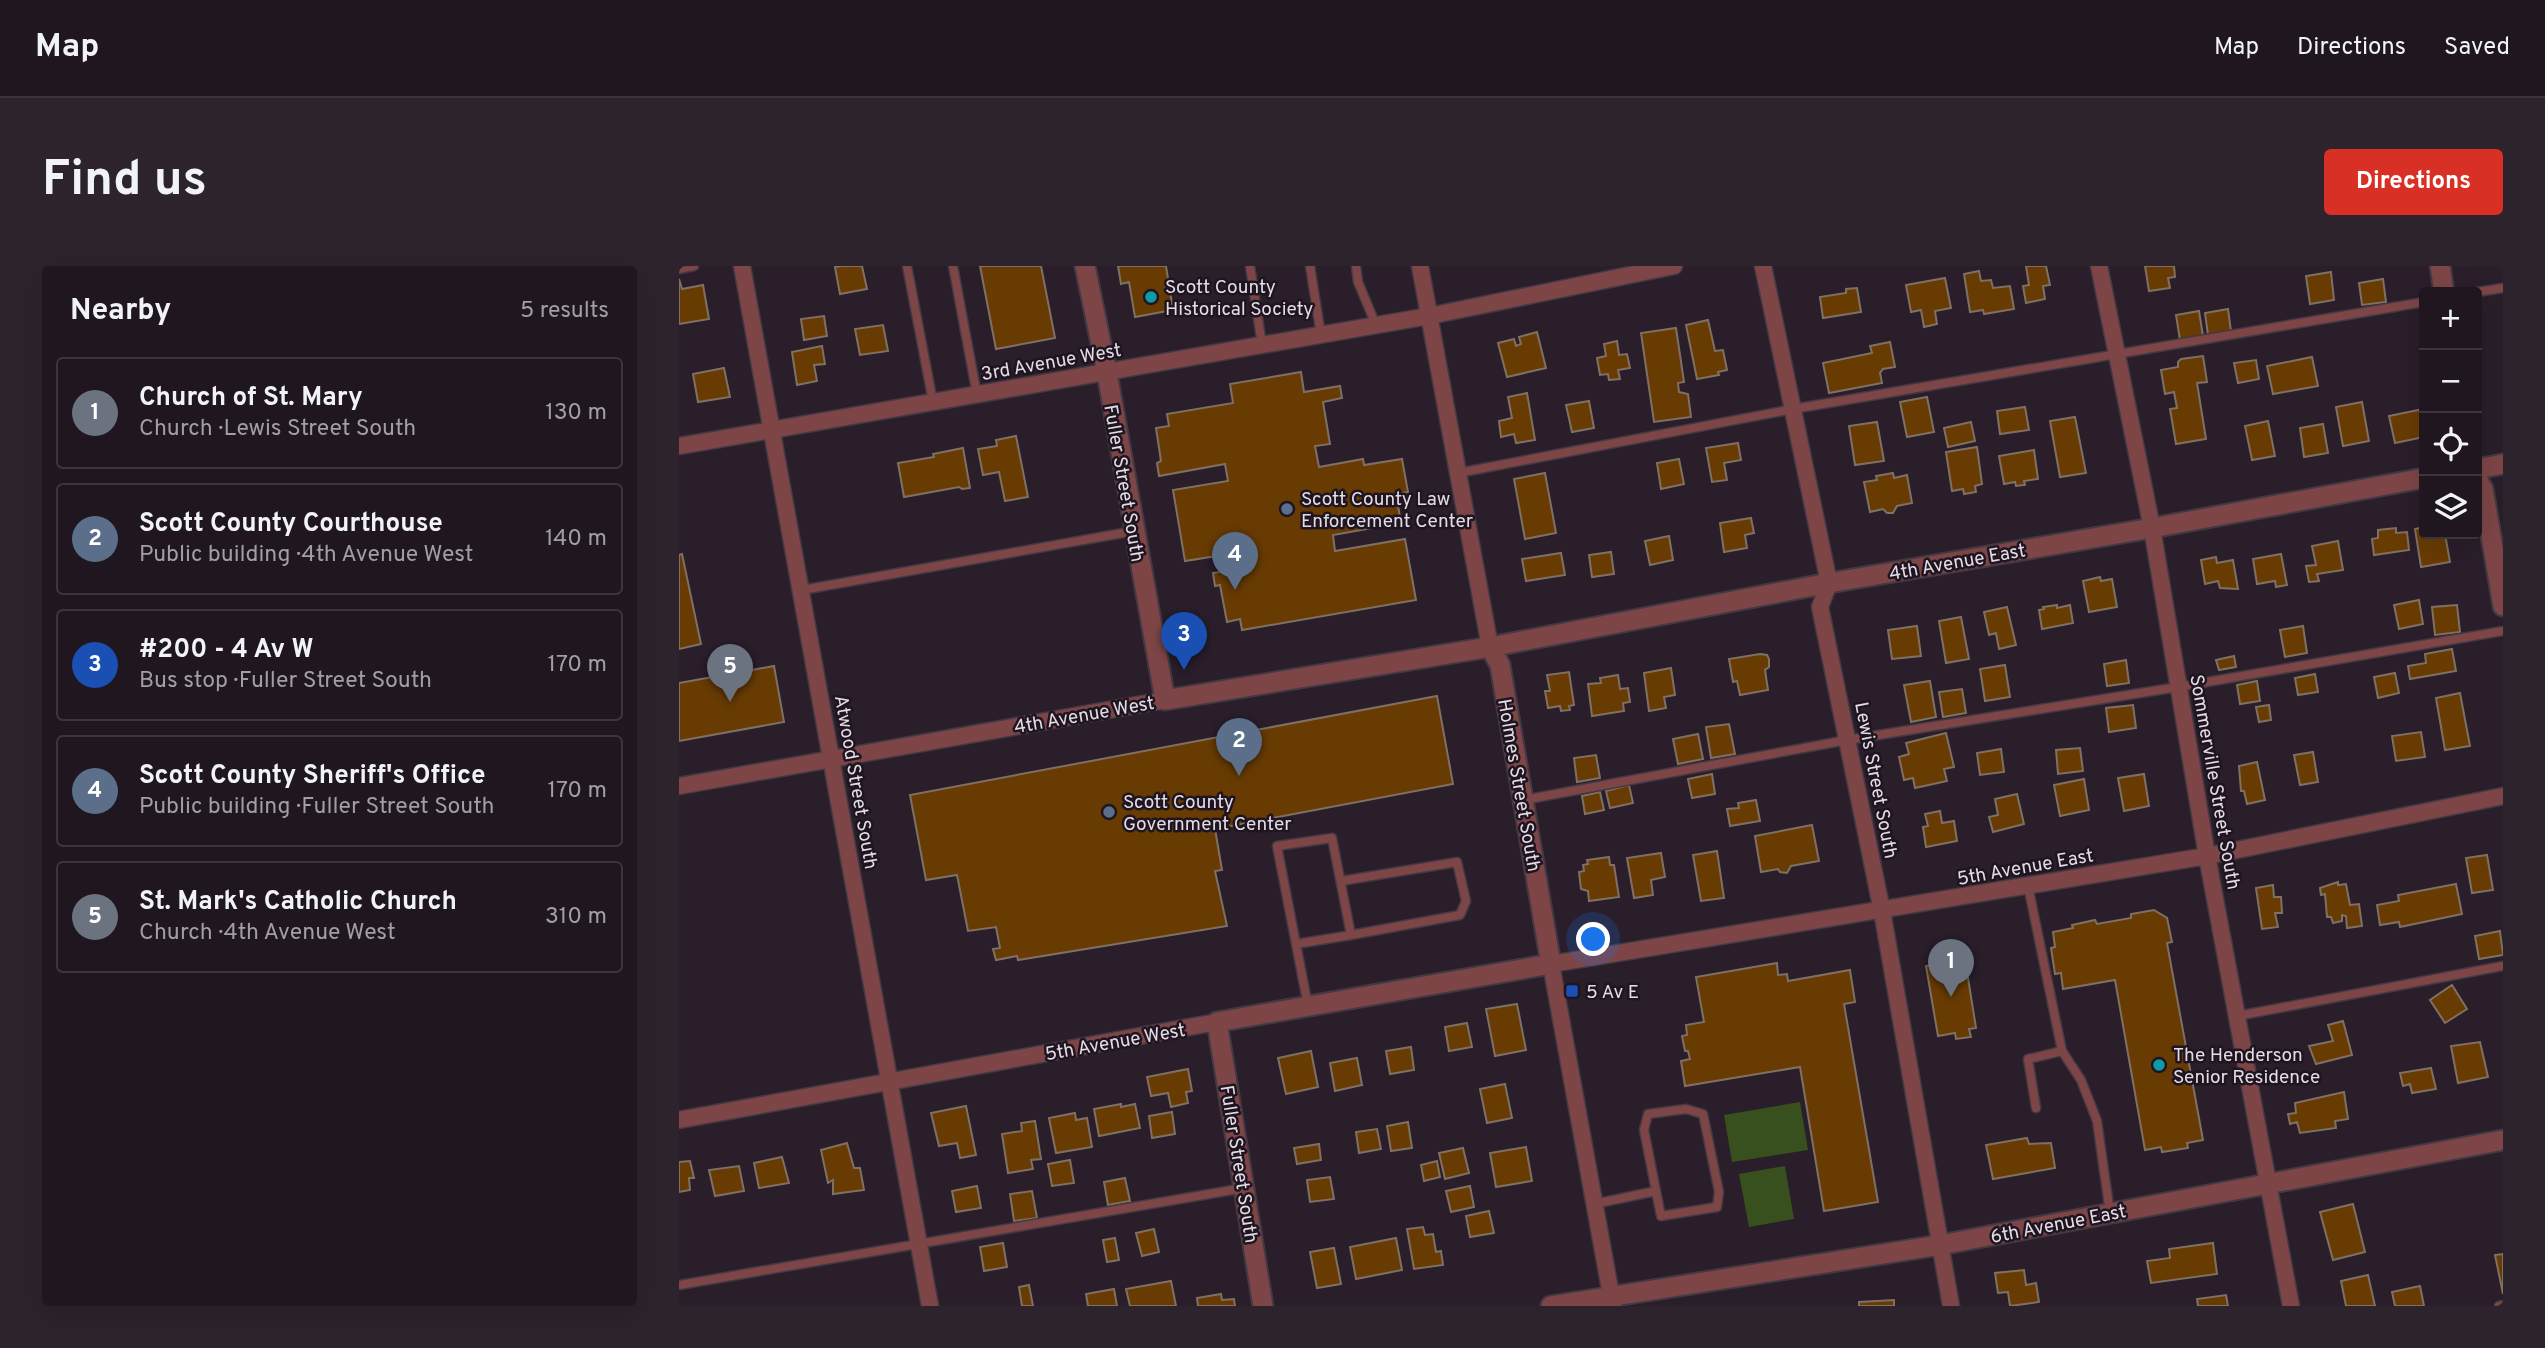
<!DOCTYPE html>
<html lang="en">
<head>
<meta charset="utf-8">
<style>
	body { margin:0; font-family:Overpass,sans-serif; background:#2c232d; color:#f1f3f6 }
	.controls { position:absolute; right:21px; top:21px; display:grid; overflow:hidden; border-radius:7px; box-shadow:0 7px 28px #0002 }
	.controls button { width:63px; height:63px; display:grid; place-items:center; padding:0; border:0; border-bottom:2px solid #3c353e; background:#1f1620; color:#f1f3f6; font:35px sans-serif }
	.you { position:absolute; left:915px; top:674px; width:24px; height:24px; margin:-18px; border:5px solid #fff; border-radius:50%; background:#1a73e8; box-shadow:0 0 0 10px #1a73e833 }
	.badge { display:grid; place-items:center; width:46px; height:46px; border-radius:50%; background:#d93025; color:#fff; font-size:23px; font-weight:700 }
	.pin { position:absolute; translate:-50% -58px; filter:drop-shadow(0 2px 4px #0008) }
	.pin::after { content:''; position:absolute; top:37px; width:24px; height:21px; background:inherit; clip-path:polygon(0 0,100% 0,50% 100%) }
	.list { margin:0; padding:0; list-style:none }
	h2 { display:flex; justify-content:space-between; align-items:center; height:91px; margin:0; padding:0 28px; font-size:30px }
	h2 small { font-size:23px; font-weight:400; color:#a19fa5 }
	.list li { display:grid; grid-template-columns:46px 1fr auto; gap:21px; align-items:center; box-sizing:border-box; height:112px; margin:0 14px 14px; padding:0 14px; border:2px solid #3c353e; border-radius:7px }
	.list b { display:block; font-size:26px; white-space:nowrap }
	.list p { margin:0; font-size:23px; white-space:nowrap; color:#a19fa5 }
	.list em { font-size:23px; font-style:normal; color:#a19fa5 }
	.icon { flex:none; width:38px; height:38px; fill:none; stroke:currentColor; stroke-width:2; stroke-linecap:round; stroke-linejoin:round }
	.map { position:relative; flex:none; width:1824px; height:1040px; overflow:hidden; border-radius:7px }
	header { display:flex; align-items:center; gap:42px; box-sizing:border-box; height:98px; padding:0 35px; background:#1f1620; border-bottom:2px solid #3c353e }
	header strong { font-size:33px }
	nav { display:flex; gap:38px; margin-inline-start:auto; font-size:24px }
	.intro { display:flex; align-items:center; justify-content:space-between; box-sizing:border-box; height:168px; padding:0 42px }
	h1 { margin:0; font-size:49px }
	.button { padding:18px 32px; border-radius:7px; background:#d93025; color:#fff; font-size:24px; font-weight:700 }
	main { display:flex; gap:42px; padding:0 42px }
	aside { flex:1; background:#1f1620; border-radius:7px; box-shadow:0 7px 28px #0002 }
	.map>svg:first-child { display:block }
</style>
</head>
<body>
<header>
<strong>Map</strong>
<nav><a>Map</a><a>Directions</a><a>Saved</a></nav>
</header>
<div class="intro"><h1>Find us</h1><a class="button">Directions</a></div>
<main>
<aside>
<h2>Nearby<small>5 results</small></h2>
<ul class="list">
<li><span class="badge" style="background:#6b7280">1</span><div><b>Church of St. Mary</b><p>Church · Lewis Street South</p></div><em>130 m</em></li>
<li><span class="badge" style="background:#5c6f8a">2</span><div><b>Scott County Courthouse</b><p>Public building · 4th Avenue West</p></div><em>140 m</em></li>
<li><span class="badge" style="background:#1a4fb4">3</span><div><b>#200 - 4 Av W</b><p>Bus stop · Fuller Street South</p></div><em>170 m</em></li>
<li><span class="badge" style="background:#5c6f8a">4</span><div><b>Scott County Sheriff's Office</b><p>Public building · Fuller Street South</p></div><em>170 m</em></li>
<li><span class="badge" style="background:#6b7280">5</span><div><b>St. Mark's Catholic Church</b><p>Church · 4th Avenue West</p></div><em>310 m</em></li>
</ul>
</aside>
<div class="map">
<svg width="1824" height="1040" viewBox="0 0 1824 1040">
	<rect width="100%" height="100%" fill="#291e2a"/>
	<path fill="#37501e" d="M1121,836L1129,884L1053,896L1045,849Z
		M1106,900L1115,953L1070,961L1060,908Z"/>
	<path fill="#683b03" stroke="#7f7063" stroke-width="2" d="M163,0H183L188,23L161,28L156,1Z
		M301,0H362L376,72L317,83Z
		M439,0H487L494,44L456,51L450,16L442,18Z
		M1347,0H1367L1371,19L1364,20L1366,33L1347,37L1344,20L1350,19Z
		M1466,0H1495L1496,11L1489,12L1491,22L1470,25Z
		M1300,5L1302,15L1312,14L1314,22L1331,20L1335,43L1305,48L1304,44L1291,46L1285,8Z
		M1652,6L1655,34L1631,38L1627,10Z
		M1266,12L1272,42L1256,45L1258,58L1245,61L1242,44L1232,46L1227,19Z
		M0,13L3,23L24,19L30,53L0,58Z
		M1704,13L1707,36L1683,39L1680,17Z
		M1178,22L1182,46L1144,52L1141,31L1167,27V23Z
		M1549,43L1552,65L1529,69L1526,47Z
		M1520,45L1524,70L1501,74L1497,49Z
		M145,50L148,70L125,74L122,53Z
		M1029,54L1036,85L1044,84L1048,104L1039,106L1040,109L1018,113L1007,59Z
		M204,59L209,85L181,89L176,63Z
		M997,62L1005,116L999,117L1000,126L1009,128L1012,151L975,156L962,67Z
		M858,66L867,102L828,111L819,77L835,73L837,80L842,78L840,71Z
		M938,75L940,89L948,88L951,102L939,104L941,113L930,114L929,108L921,109L918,92L927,90L925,78Z
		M1211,76L1216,101L1204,103L1201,107L1203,117L1150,127L1144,97L1193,87L1191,80Z
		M143,80L146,98L135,99L138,115L118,119L113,86Z
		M1524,90L1528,116L1518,117L1527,173L1497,178L1491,143L1498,142L1495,126L1486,128L1482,104L1499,101V96L1502,93Z
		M1633,91L1639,120L1594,128L1588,100Z
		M1577,94L1580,113L1559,117L1555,97Z
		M45,102L51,131L19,136L14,108Z
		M622,106L625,126L661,120L663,132L644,136L651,178L636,180L640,201L684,193L685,199L723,193L729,226L717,228L722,257L654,269L656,285L726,273L737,334L563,364L561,353L548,356L541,319L536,320L534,307L566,302L563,286L506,295L494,224L549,215L546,198L480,210L478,197L482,195L477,162L490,160L488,148L554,137L551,118Z
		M848,127L856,174L837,177L835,168L822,171L820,155L833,152L829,131Z
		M1248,131L1255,166L1228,171L1221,136Z
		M910,135L915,162L893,166L887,139Z
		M1683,136L1690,175L1664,180L1657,141Z
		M1346,141L1350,164L1321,168L1318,145Z
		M1744,143L1745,171L1716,177L1710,150Z
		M1396,151L1407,207L1381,211L1371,155Z
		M1589,155L1596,190L1573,194L1566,160Z
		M1198,156L1205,195L1176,199L1170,160Z
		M1292,156L1296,175L1269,181L1265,162Z
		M1644,158L1649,187L1625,191L1621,162Z
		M337,170L349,231L326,235L320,206L304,209L299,183L318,180L317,174Z
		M1059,177L1062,194L1045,197L1048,214L1033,216L1027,182Z
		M1298,181L1303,218L1296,220L1297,226L1285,228L1284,223L1273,225L1267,186Z
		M284,182L291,222L283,223L280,221L225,231L219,197L255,191L254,188Z
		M1355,184L1359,213L1345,215L1346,219L1337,220L1336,216L1325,218L1320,190Z
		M1000,193L1005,218L982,223L978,197Z
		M866,207L877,267L846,273L835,213Z
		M1214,207L1215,212L1228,209L1233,237L1218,240L1214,247H1208L1204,243L1191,246L1185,216L1198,214L1197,210Z
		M1072,252L1075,267L1066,269L1068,282L1045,286L1041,257Z
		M1745,261V268H1766L1771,296L1742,301L1736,263Z
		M1717,262V267L1728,266L1730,284L1695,289L1693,273L1699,272V264Z
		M990,270L994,294L971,299L966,275Z
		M1659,275L1664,304L1638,308L1640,315L1630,316L1627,300L1637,299L1633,280Z
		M932,286L935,308L913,311L910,289Z
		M882,287L886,309L847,315L843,293Z
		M3,288L22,378L0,383V289Z
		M1602,288L1608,319L1597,321L1596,315L1578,318L1574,293Z
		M1537,291L1538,297L1554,294L1559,323L1541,322L1539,315L1526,318L1522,294Z
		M1421,311L1422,315L1433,313L1438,341L1410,346L1404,315Z
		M1740,334L1744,358L1720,363L1715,339Z
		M1378,339V342L1391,339L1394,357L1363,363L1360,344L1365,343L1364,341Z
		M1778,339L1781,366L1756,369L1753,341Z
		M1328,341L1337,379L1320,383L1317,367L1310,369L1305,346Z
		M1282,351L1290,393L1267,397L1260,355Z
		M1238,360L1242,390L1213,393L1209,364Z
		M1624,360L1628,387L1606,391L1601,364Z
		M1773,383L1777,405L1731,413L1729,400L1747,397L1746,388Z
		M1081,388L1088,389L1090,393V401L1086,404L1089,424L1061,429L1058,415L1054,416L1050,393Z
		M1555,390L1557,401L1540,404L1537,394Z
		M1447,394L1450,417L1428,420L1425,398Z
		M1326,399L1331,431L1306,435L1301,403Z
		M95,400L105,456L0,475V417Z
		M992,402L996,429L985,431L987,442L970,445L965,407Z
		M890,406L895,439L890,440L891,444L882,445L881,440L869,442L866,425H871L868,409Z
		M1716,407L1720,427L1699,432L1695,411Z
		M1636,408L1639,426L1619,429L1616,412Z
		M939,409L941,423L949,422L951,436L944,437L945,445L913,450L909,418L922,417L921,412Z
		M1251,415L1257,451L1232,456L1225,419Z
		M1578,415L1581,435L1561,438L1558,419Z
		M1283,423L1287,447L1264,451L1260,426Z
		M1781,427L1791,480L1766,484L1757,432Z
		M758,430L774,518L536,563L543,604L536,605L548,660L339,694L338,690L317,694L314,683L321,682L317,661L289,665L278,609L247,614L231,529Z
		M1454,439L1457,462L1430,466L1427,442Z
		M1590,439L1592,454L1580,456L1577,441Z
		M1050,458L1056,488L1032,492L1027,461Z
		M1742,466L1746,491L1717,495L1713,470Z
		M1267,467L1275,501L1265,503L1268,515L1236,522L1234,512L1225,514L1220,491L1230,488L1227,477Z
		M1019,468L1024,493L999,498L994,473Z
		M1401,482L1404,505L1379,508L1377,484Z
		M1322,483L1325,506L1301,509L1298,487Z
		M1634,486L1639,516L1621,519L1615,489Z
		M917,489L921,512L898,516L895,492Z
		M1578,496L1586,534L1568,538L1565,525H1562L1560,500Z
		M1033,508L1036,528L1013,532L1009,513Z
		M1465,508L1470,540L1445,545L1439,512Z
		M1405,513L1410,544L1381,550L1375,519Z
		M950,519L954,537L931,542L927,525Z
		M921,526L925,544L906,548L903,530Z
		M1338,528L1345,558L1314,566L1310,551L1319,549L1316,533Z
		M1077,534L1081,555L1051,560L1048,543L1060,542L1059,537Z
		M1261,545L1263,557L1275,555L1278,575L1247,581L1244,561L1249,560L1246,548Z
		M1133,559L1140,595L1112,600L1108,607L1101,606L1099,603L1082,606L1076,570Z
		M1038,585L1045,632L1022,635L1014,589Z
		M982,587L986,611L972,614L974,629L955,632L948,592Z
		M1808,589L1814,624L1793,627L1787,592Z
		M930,591L931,599H935L940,631L910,635L909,625L902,623L900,606L905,605L904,599L909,598L908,594Z
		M1659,616V619L1667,618L1671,639L1680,638L1683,660L1668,662L1667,650L1663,649V655L1654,657L1652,651H1648L1646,628L1642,629L1641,622Z
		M1777,618L1783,648L1721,661L1720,656L1701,659L1698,639L1720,635L1719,629Z
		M1594,619L1595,631H1602L1603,647H1596L1599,661L1583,663L1577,622Z
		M1475,644L1488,652L1493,676L1488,677L1524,874L1508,877L1509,882L1483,886L1482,881L1466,884L1436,714L1384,723L1382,707L1376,708L1372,682L1376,681L1374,666L1394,662L1393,659L1416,654L1418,658L1452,652V648Z
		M1821,665L1824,689L1800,693L1796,670Z
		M1286,693L1297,762L1290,763L1292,771L1277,773L1276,767L1259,770L1247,700Z
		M1098,697L1099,709L1108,708L1109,715L1171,704L1176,736L1165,738L1199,936L1145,945L1121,801L1006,820L1002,795L1011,793L1009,785H1006L1003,770L1008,769L1007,759L1025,756L1017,711Z
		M1773,719L1788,743L1766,757L1751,734Z
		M838,738L847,784L816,790L807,743Z
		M1664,755L1673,789L1637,798L1630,780L1654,775L1649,759Z
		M788,757L793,781L770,785L766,761Z
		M1801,776L1809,811L1779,817L1772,780Z
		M732,781L735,804L711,808L707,785Z
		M632,785L639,821L607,828L599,792Z
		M678,792L683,819L656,825L651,797Z
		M1752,802L1757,823L1733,827L1731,818L1724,820L1721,807Z
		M509,803L513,825L507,826L509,837L492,841L489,827L472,830L468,811Z
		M826,818L833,852L808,857L801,823Z
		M1665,826L1669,853L1656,855L1657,862L1621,867L1618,856L1611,858L1609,848L1617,847L1616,837Z
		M442,838V841L456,838L461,862L420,870L415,843Z
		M287,840L297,889L281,892L278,877L260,880L252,847Z
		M493,846L496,868L473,872L470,850Z
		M396,847L397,854L408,852L413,881L377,887L370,852Z
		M356,855L362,893L352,894L354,903L329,907L323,868L343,865L342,857Z
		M729,856L733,882L712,885L708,860Z
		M698,863L702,883L680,887L677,866Z
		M1348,872L1350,878L1372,877L1376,902L1314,913L1307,879Z
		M168,877L175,902H181L185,924L154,928V914L149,917L142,884Z
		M640,878L642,894L618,898L615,882Z
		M847,881L853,915L817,921L811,887Z
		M784,882L790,907L766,913L760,887Z
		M103,891L110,917L80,922L75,897Z
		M391,894L395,917L373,920L369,898Z
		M11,895L15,912H10L11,924L0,926V896Z
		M758,895L761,911L745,915L742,899Z
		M60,900L65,925L36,930L30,904Z
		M651,911L655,933L631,936L628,914Z
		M446,912L451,935L429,939L425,916Z
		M298,920L302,942L277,946L273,925Z
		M791,920L795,941L772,946L767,925Z
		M353,925L358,952L335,955L331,928Z
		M1674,938L1686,986L1654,994L1641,946Z
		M810,945L815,967L791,971L787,950Z
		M744,961L746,969L754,968L757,986L762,985L764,999L735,1003L728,963Z
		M475,963L480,986L463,990L457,967Z
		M436,972L440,994L428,996L424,974Z
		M717,972L723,1004L677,1013L671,981Z
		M324,977L328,1001L305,1005L301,981Z
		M1534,977L1538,1008L1472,1017L1468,995L1491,992L1490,983Z
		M655,982L662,1018L638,1022L631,986Z
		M1824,988V1028L1816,989Z
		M1345,1004L1347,1019L1357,1017L1360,1036L1331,1040L1329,1026L1319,1027L1316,1007Z
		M1689,1009L1696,1040H1667L1662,1015Z
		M492,1015L497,1040H451L447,1023Z
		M350,1019L354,1040H343L340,1021Z
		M1741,1020L1745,1040H1716L1713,1026Z
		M435,1023L438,1040H409L407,1028Z
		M542,1028L543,1034L555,1033L556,1040H519L518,1032Z
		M1547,1029L1549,1040H1519L1518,1033Z
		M1215,1034V1040H1180V1036Z"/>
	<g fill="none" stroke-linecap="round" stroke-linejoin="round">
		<defs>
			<path id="service" d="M228,0L254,136
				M274,0L298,129
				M571,0L583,79
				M631,0L642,69
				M677,0L679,16L697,59
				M0,3L15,0
				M1798,26L1824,22
				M779,207L1114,143L1745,36
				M123,324L455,265
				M844,534L1168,474L1499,421L1824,365
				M1349,620L1383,785
				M617,678L672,669
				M629,740L598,580L653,572L672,669L781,649L787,635L778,596L662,615
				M1558,750L1824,700
				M1357,842L1349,793L1383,785L1402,814L1418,855L1431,947
				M915,938L977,925L982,950L1038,941L1040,926L1024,848L1007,843L969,848L965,864L977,925
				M0,1019L565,922
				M1820,1040L1824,1039"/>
			<path id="minor" d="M63,0L251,1040
				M741,0L811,381
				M1084,0L1150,317L1141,341L1203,645L1272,1040
				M1420,0L1473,262L1528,590L1612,1040
				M0,180L750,50L995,0
				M0,520L486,434
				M0,854L538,756
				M934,1040L872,698L1528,590L1824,530"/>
			<path id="tertiary" d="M406,0L428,107L486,434L811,381L1150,317L1473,262L1745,212
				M1761,0L1765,26
				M1798,203L1824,198
				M1798,213L1804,223L1824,340
				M584,1040L538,756L872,698L821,399L811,381
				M872,1040L1261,979L1824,874"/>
		</defs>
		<use href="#service" stroke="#433944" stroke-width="11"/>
		<use href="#minor" stroke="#433944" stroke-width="19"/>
		<use href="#tertiary" stroke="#433944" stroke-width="23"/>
		<use href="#service" stroke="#7d4546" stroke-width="8"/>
		<use href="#minor" stroke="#7d4546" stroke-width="16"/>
		<use href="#tertiary" stroke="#7d4546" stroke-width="19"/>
	</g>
	<g fill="#0f9aa8" stroke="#1f1521" stroke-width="2.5">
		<circle cx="472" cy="31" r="7"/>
		<circle cx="1480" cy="799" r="7"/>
	</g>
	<g fill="#5c6f8a" stroke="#1f1521" stroke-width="2.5">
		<circle cx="608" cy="243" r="7"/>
		<circle cx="430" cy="546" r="7"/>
	</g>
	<rect fill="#1a4fb4" stroke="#1f1521" stroke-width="2.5" x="886" y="718" width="14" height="14" rx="3.5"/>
	<g text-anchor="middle" stroke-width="5" stroke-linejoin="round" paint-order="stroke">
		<g font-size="19" fill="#e3dce4" stroke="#1f1521" text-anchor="start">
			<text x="486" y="27">Scott County<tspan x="486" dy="22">Historical Society</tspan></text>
			<text x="622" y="239">Scott County Law<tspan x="622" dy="22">Enforcement Center</tspan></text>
			<text x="444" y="542">Scott County<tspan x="444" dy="22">Government Center</tspan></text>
			<text x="907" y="732">5 Av E</text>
			<text x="1494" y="795">The Henderson<tspan x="1494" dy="22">Senior Residence</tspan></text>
		</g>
		<g font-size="19" fill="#e3dce4" stroke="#1f1521">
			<text transform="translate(372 95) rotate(-10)" y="7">3rd Avenue West</text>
			<text transform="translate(446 217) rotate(80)" y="7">Fuller Street South</text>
			<text transform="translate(1278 295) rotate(-10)" y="7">4th Avenue East</text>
			<text transform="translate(405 448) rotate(-10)" y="7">4th Avenue West</text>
			<text transform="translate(1198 514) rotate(79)" y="7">Lewis Street South</text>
			<text transform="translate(178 516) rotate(80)" y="7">Atwood Street South</text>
			<text transform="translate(1537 516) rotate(80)" y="7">Sommerville Street South</text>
			<text transform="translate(841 519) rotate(80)" y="7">Holmes Street South</text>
			<text transform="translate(1346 600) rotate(-10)" y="7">5th Avenue East</text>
			<text transform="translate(436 775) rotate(-10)" y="7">5th Avenue West</text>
			<text transform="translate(561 898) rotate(81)" y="7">Fuller Street South</text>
			<text transform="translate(1379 957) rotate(-11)" y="7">6th Avenue East</text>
		</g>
	</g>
</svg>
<div class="controls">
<button>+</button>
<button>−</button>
<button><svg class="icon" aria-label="locate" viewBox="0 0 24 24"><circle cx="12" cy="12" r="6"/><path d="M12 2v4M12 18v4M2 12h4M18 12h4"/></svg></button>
<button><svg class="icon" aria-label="layers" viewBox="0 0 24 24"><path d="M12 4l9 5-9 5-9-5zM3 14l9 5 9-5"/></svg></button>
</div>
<div class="you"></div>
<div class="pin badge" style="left:1272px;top:731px;background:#6b7280">1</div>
<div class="pin badge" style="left:560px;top:510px;background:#5c6f8a">2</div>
<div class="pin badge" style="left:505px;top:404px;background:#1a4fb4">3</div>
<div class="pin badge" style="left:556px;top:324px;background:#5c6f8a">4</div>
<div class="pin badge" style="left:51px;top:436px;background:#6b7280">5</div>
</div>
</main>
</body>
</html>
